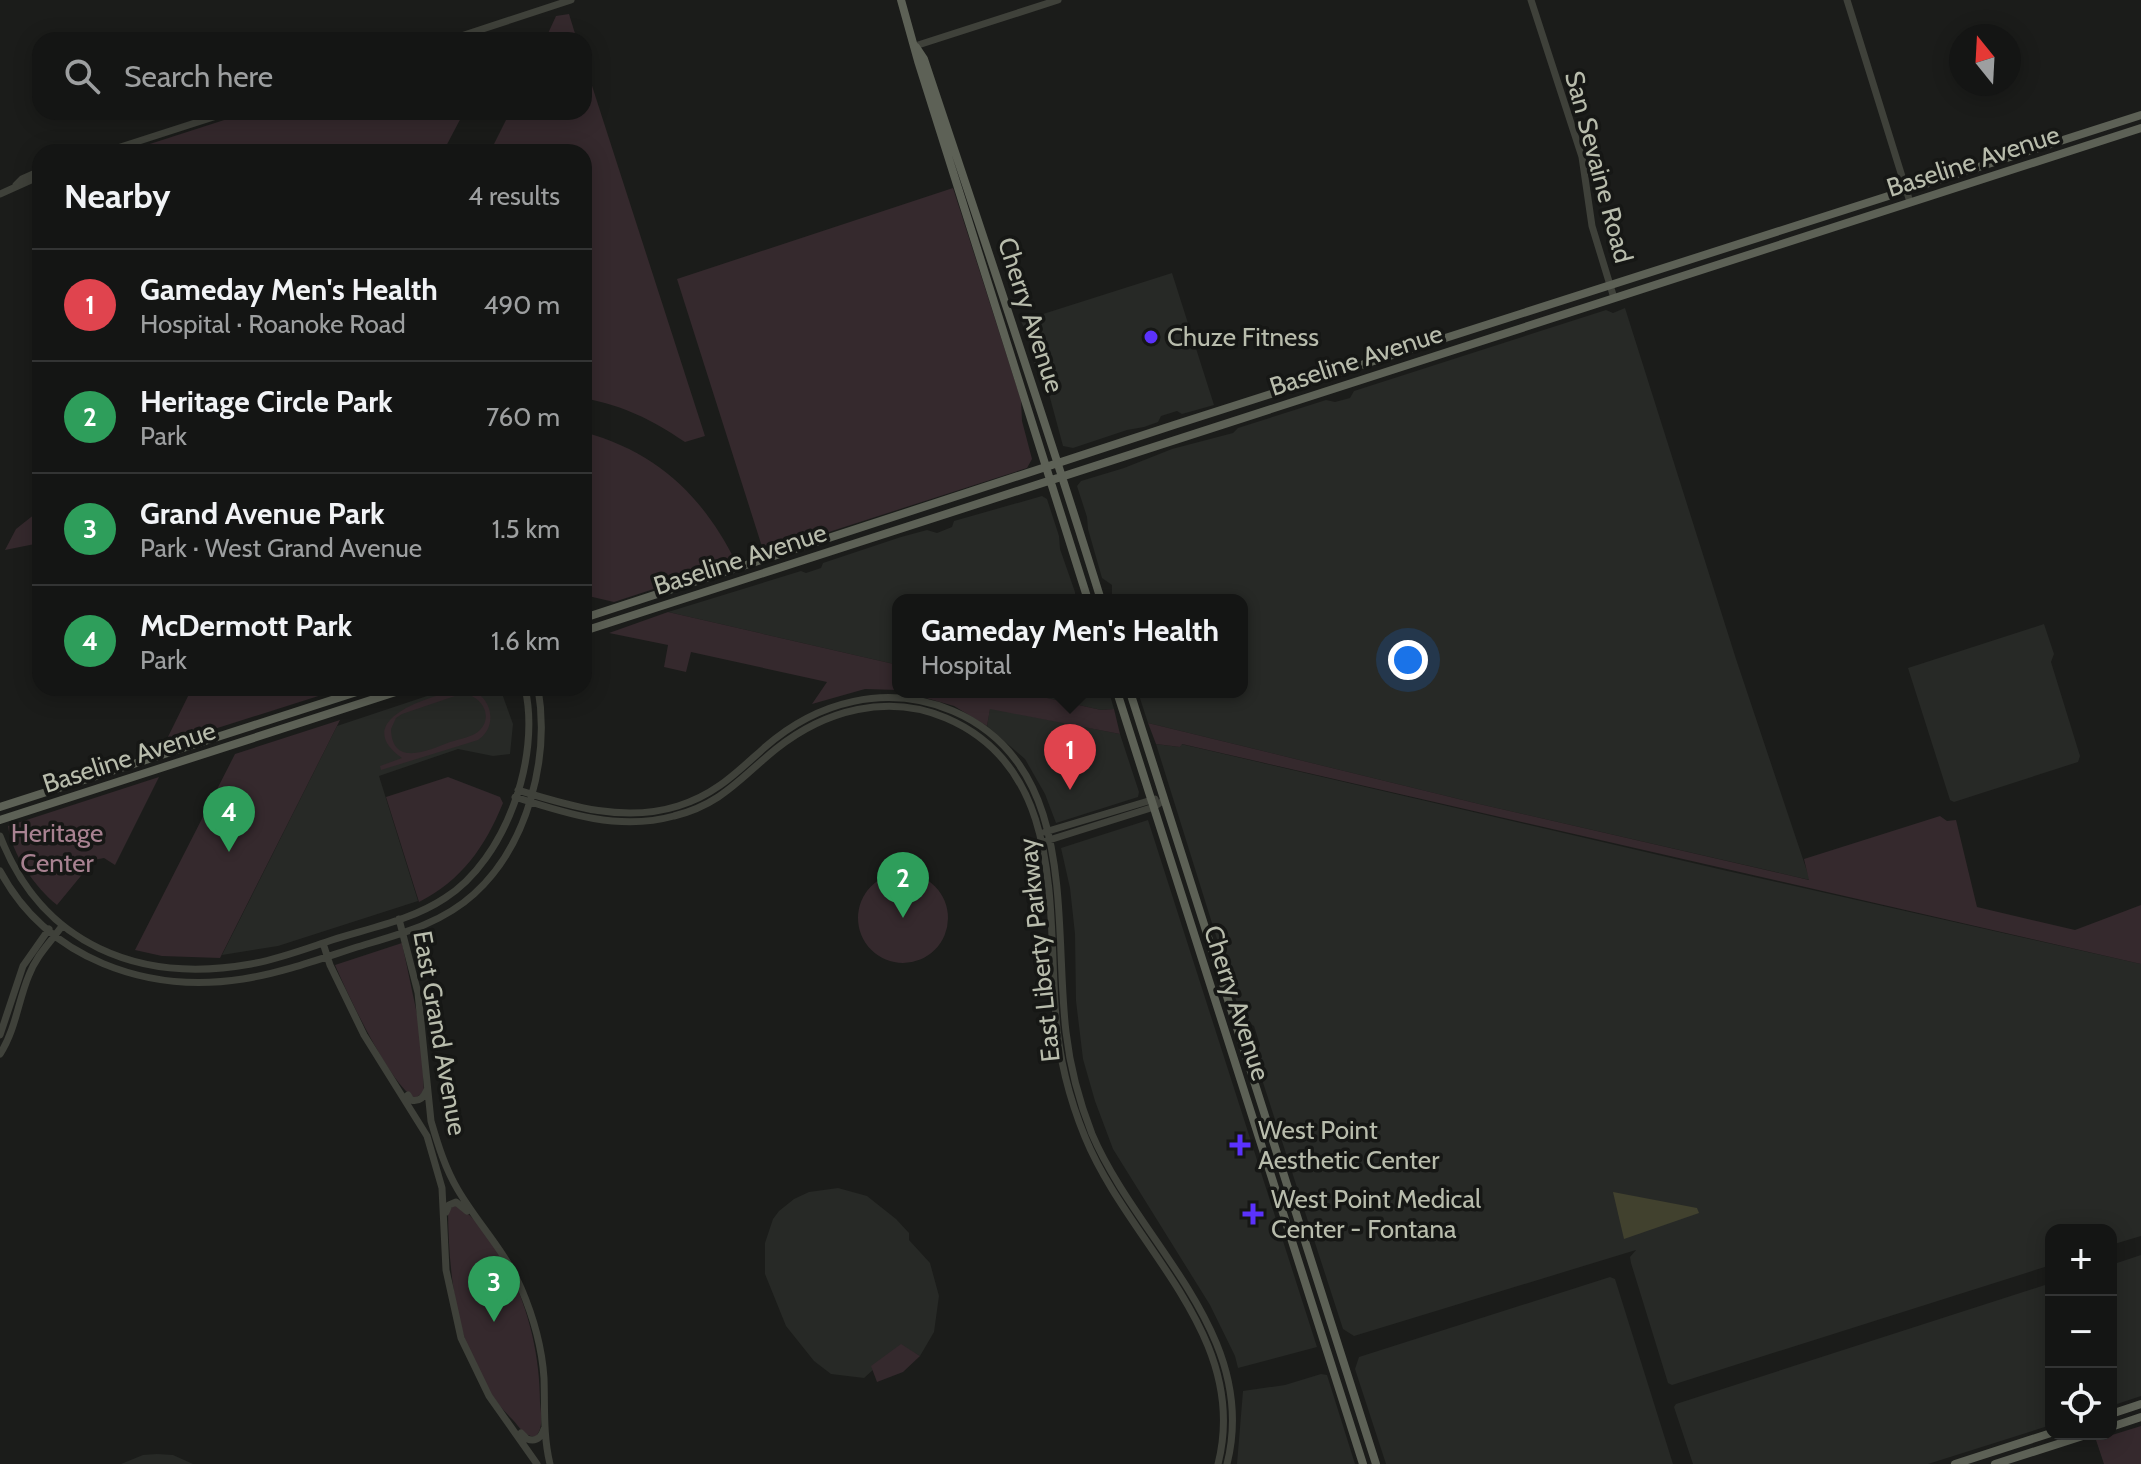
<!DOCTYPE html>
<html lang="en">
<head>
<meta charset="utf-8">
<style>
	body { margin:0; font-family:Cabin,sans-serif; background:#1d1e1d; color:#f1f3f6 }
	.controls { position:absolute; right:24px; bottom:24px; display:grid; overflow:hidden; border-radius:16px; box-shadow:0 4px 20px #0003 }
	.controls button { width:72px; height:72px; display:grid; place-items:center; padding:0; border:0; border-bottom:2px solid #333434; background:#141514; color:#f1f3f6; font:40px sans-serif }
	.compass { position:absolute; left:1949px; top:24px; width:72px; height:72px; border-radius:50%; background:#141514; box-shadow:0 4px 20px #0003; rotate:342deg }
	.you { position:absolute; left:1408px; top:660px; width:28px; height:28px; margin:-20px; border:6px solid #fff; border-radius:50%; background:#1a73e8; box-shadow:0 0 0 12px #1a73e833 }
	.badge { display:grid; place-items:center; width:52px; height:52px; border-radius:50%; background:#7c3aed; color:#fff; font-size:26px; font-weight:700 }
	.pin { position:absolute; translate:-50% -66px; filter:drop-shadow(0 2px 4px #0008) }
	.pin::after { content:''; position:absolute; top:42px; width:28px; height:24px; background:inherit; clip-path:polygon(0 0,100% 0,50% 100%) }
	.popup { position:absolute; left:892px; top:594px; width:356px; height:104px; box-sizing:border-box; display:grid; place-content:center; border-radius:16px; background:#141514; filter:drop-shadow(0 2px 6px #0005); font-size:26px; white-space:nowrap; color:#9d9fa0 }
	.popup b { font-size:30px; color:#f1f3f6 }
	.popup::after { content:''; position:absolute; left:50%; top:100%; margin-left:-16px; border:16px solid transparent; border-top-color:#141514 }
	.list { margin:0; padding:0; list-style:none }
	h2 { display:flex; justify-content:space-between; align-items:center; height:104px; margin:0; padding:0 32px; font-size:34px }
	h2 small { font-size:26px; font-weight:400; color:#9d9fa0 }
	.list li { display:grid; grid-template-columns:52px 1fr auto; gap:24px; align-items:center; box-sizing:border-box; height:112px; padding:0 32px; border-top:2px solid #333434 }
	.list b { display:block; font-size:30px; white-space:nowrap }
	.list p { margin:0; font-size:26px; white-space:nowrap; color:#9d9fa0 }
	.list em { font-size:26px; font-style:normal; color:#9d9fa0 }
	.icon { flex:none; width:44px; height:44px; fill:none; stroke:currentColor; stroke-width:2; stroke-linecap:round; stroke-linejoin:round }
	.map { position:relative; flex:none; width:2141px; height:1464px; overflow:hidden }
	.search { position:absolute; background:#141514; box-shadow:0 4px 20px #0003; left:32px; top:32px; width:560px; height:88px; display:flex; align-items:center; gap:20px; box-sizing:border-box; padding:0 28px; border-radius:24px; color:#9d9fa0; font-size:30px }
	.panel { position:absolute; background:#141514; box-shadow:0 4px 20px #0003; left:32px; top:144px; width:560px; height:552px; border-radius:24px }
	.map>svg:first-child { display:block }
</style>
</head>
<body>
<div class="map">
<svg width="2141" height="1464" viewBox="0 0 2141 1464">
	<rect width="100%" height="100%" fill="#1b1c1a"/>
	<path fill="#272926" d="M1172,273L1214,405L1182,414L1177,411L1161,416L1158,422L1144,427L1127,430L1073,448L1063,446L1049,394L1034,362V352L1021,321Z
		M1625,308L1736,659L1810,880L1479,804L1148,723L1138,692H1242V600H1112V585L1102,578L1088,529L1087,517L1077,486L1081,481L1124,468L1172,449L1233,433L1238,428L1326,400L1335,402L1350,398L1354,391L1606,310L1613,313Z
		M1042,496L1047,499L1059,536L1060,549L1075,592V600H898V665L668,612L801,571L806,573L821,568L823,563L901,537L927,530L937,533L952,527L954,521Z
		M2044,624L2054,654L2051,662L2080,756L2078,762L1954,802L1950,800L1908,668Z
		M451,688H500L513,724L510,754L493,756L458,749L379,776L418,901L278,946L222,955L337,726Z
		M1020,692H1109L1114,709L1101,710Z
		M990,708L1120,734L1139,792L1138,797L1056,823L1045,794L1025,759L987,726Z
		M1156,744L1180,747L1181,744L1723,870L2141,964V1236L2111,1245V1230H2051V1265L1672,1385L1668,1383L1631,1263L1630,1257L1636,1250L1354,1336L1343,1329L1255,1058L1260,1045L1254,1026L1242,1019Z
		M1148,820L1317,1347L1238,1368L1235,1356L1210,1305L1113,1149L1095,1101L1083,1059L1076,1001L1075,934L1070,888L1061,848Z
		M838,1188L867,1196L896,1219L909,1233V1240L930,1263L939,1296L934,1332L920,1356L901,1345L872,1367L874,1369L864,1378L831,1374L814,1361L786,1326L765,1274V1243L773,1219L779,1211L794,1199L809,1192Z
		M2141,1255V1396L2111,1406V1265Z
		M1610,1277L1615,1279L1673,1464H1386L1355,1369L1359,1357Z
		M2051,1283V1425L1928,1464H1693L1674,1407L1676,1404Z
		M1321,1374L1327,1375L1355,1464H1237L1243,1391L1285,1385Z
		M157,1454L173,1455L193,1464H121L143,1455Z"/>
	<path fill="#35292d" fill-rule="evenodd" d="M569,14L577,40H545L556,16Z
		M584,61L705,436L685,442C649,418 626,407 584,398V152H490L510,112H584Z
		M249,112H464L443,152H125Z
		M953,188L1021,400L1022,421L1032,459L1027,468L764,553L677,279Z
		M584,432C658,453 701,494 736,562L614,602L584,595Z
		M40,510V543L5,550L16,529Z
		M668,612L898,665V690L865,689L812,704L827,682L691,652L686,672L664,667L668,645L609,633Z
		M192,688H332V689L331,692L164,745Z
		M465,689C491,692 500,725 478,740L381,770L380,766L402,758C347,719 435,694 465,689ZM469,695C484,700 492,718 480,730C473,737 460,739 450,742C429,750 392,768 391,729L396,718L402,714L455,696Z
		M905,692H1020L1101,710L1114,709L1120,734L990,709L987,726L954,706Z
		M340,720L220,958L162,956L135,950L235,754Z
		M1148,723L1479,804L1809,880L1804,859L1940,816L1947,821L1956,820L1977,907L2075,930L2141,905V964L1182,744L1180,747L1156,744Z
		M159,777L115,865L104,858L94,860L57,905C35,887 12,855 8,826Z
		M448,777L500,797L503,803C485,847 462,880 419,902L386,797Z
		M858 918a45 45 0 1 1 90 0a45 45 0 1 1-90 0Z
		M402,943L421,1033L424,1092L415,1098C390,1085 347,993 335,965Z
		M454,1205L462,1207C470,1217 480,1224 487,1234C522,1282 540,1344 540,1402C541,1414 544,1429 535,1437C522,1435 520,1427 512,1419C458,1366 449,1283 448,1212Z
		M901,1344L920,1356L903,1372L877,1382L871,1366Z
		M2141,1426V1464H2104L2096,1440Z"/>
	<path fill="#41412e" d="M1613,1192L1697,1208L1699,1213L1624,1239Z"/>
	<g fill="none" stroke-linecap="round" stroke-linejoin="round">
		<path stroke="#3f413a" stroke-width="7" d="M1531,0L1582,157L1592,226L1614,298
			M1847,0L1910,202
			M449,40L571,0
			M915,46L1058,0
			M105,152L229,112
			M16,185L22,179L40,171
			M0,194L40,176
			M518,790C570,806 624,823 678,806C715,795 737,772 764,748C817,701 887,683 953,711C1079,765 1053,922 1066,1032C1070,1067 1079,1101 1092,1134C1138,1242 1260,1334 1227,1464
			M515,797C567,814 620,831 674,816C722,804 740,778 776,749C825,710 888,693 946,718C1066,769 1047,911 1056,1017C1059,1058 1069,1098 1085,1137C1129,1245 1251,1335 1218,1464
			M1045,832L1155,799
			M0,836C42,945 139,984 251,964C279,959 305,949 332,940C370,928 412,920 445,898C506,859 541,757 525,688
			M1046,841L1154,807L1164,800
			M0,871C47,959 147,994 243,979C281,973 317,960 354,948C396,935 440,925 474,894C528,845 550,758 538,688
			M399,919L418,993L431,1121C438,1145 445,1168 458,1190C478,1224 505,1251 521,1288C533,1316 542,1348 544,1378C545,1407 543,1435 550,1464
			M323,943L330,965L364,1035L427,1136L442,1188L446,1270L461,1338L489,1396L537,1464
			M0,1035L23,966L49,929
			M0,1054C16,1029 18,1001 29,975C36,956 50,943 62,926
			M408,1095L411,1100C420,1102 424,1097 427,1090
			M446,1212L449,1205L456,1202L467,1211
			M521,1433L527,1439C536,1442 541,1438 544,1429"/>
		<path stroke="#5d6156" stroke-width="8" d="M901,0L918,61L1088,600
			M916,47L924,59C984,239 1045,419 1101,600
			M584,618L1174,425L2141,115
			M584,631L2141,128
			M1117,692L1363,1464
			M1130,692L1376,1464
			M0,807L369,688
			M0,820L408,688
			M2111,1414L2141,1404
			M2111,1427L2141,1417
			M1955,1464L2051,1433
			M1995,1464L2089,1434"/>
	</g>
	<g fill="#5b32fc" stroke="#161715" stroke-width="3">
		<circle cx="1151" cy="337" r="8"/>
		<path d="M1236 1133h8v8h8v8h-8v8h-8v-8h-8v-8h8z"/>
		<path d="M1249 1202h8v8h8v8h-8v8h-8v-8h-8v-8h8z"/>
	</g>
	<g text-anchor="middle" stroke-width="7" stroke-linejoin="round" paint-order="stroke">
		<g font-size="26" fill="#b8bcac" stroke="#161715">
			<text transform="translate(1973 161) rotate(-18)" y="9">Baseline Avenue</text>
			<text transform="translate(1599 167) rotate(75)" y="9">San Sevaine Road</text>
			<text transform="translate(1031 315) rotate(72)" y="9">Cherry Avenue</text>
			<text transform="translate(1356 360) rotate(-18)" y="9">Baseline Avenue</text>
			<text transform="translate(740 559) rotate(-18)" y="9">Baseline Avenue</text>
			<text transform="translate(129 757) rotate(-18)" y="9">Baseline Avenue</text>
			<text transform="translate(1039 950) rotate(-96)" y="9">East Liberty Parkway</text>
			<text transform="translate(1237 1003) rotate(72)" y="9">Cherry Avenue</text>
			<text transform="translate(440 1033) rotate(80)" y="9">East Grand Avenue</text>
		</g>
		<g font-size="26" fill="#b8bcac" stroke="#161715" text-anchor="start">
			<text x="1167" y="346">Chuze Fitness</text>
			<text x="1258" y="1139">West Point<tspan x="1258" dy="30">Aesthetic Center</tspan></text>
			<text x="1271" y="1208">West Point Medical<tspan x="1271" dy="30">Center - Fontana</tspan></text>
		</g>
		<g font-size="26" fill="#a88291" stroke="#161715">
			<text x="57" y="842">Heritage<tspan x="57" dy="30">Center</tspan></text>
		</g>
	</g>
</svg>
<div class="controls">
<button>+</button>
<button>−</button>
<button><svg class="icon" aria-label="locate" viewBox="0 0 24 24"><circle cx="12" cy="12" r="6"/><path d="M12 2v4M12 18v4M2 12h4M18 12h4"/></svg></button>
</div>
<svg class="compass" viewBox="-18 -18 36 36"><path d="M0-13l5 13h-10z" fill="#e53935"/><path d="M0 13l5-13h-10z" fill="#9d9fa0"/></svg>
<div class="you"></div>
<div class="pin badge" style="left:1070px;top:790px;background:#e0444e">1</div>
<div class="popup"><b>Gameday Men's Health</b>Hospital</div>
<div class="pin badge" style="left:903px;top:918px;background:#2e9e5b">2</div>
<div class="pin badge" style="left:494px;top:1322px;background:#2e9e5b">3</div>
<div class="pin badge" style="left:229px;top:852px;background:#2e9e5b">4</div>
<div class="search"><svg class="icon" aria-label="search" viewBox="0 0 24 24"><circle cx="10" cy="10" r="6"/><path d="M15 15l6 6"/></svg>Search here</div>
<section class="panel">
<h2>Nearby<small>4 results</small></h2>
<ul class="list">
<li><span class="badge" style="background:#e0444e">1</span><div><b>Gameday Men's Health</b><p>Hospital · Roanoke Road</p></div><em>490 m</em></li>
<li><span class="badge" style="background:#2e9e5b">2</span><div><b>Heritage Circle Park</b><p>Park</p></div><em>760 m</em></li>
<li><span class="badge" style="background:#2e9e5b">3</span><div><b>Grand Avenue Park</b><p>Park · West Grand Avenue</p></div><em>1.5 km</em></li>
<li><span class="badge" style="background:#2e9e5b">4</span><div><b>McDermott Park</b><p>Park</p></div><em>1.6 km</em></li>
</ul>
</section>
</div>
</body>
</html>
